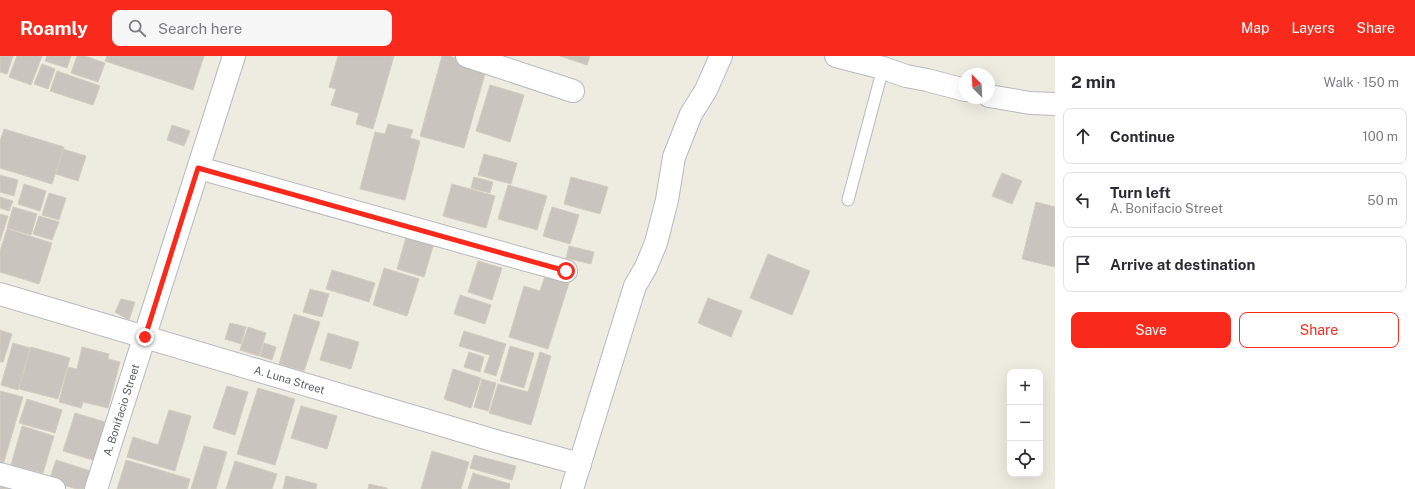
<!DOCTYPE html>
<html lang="en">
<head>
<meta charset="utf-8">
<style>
	body { margin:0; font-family:"Public Sans",sans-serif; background:#f7f7f7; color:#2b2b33 }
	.controls { position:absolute; right:12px; bottom:12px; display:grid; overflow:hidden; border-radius:8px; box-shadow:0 4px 16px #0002 }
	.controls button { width:36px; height:36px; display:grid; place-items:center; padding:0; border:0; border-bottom:1px solid #e1e1e2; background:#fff; color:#2b2b33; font:20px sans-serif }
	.compass { position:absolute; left:959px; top:12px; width:36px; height:36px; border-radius:50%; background:#fff; box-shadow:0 4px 16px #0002; rotate:336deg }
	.stop { position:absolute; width:12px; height:12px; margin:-9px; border:3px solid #f92a1c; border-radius:50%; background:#fff }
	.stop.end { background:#f92a1c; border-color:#fff; box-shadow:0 1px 4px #0008 }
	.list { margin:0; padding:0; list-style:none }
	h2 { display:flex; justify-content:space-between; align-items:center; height:52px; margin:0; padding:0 16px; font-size:17px }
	h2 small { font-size:13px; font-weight:400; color:#7c7c81 }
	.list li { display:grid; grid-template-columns:26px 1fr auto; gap:12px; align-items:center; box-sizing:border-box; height:56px; margin:0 8px 8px; padding:0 8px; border:1px solid #e1e1e2; border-radius:8px }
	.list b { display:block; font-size:15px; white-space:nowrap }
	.list p { margin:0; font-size:13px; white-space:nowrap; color:#7c7c81 }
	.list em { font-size:13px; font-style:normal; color:#7c7c81 }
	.actions { display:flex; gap:8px; padding:12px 16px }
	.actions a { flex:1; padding:9px 0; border:1px solid #f92a1c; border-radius:8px; text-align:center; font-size:14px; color:#f92a1c }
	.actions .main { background:#f92a1c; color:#fff }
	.icon { flex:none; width:22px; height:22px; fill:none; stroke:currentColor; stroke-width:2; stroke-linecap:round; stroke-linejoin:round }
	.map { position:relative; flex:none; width:1055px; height:433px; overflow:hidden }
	header { display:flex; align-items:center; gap:24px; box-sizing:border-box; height:56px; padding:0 20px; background:#f92a1c; color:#fff }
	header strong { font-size:19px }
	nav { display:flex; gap:22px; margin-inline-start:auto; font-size:14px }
	.search { width:280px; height:36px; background:#f7f7f7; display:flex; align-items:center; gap:10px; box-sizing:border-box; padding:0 14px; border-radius:8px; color:#7c7c81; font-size:15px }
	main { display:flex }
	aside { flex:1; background:#fff }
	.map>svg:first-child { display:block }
</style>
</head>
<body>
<header>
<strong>Roamly</strong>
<div class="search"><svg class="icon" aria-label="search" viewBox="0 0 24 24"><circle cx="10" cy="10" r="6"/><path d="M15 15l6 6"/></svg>Search here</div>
<nav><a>Map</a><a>Layers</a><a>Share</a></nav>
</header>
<main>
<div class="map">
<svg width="1055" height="433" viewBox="0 0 1055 433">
	<rect width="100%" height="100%" fill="#eeebe0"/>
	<path fill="#c9c5be" stroke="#d3ccbe" d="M0,0H13L7,18L0,16Z
		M17,0H42L31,29L9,21Z
		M47,0H71L67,12L45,5Z
		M77,0H85L105,7L98,26L71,17Z
		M107,0H204L193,34L105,5Z
		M338,0H394L373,73L356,68L359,57L331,49L336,33L329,31Z
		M442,0H449L473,7L472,14L485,18L464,92L420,80Z
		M560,0H590L587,9Z
		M42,8L55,13L48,33L34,28Z
		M57,15L100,30L93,49L50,35Z
		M490,29L524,39L510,86L476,75Z
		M388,68L413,74L410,82L420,85L405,144L360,133L375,76L385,78Z
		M172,69L190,75L184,90L167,84Z
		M4,73L64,91L52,128L0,112V85Z
		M63,93L86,100L78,125L56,118Z
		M484,98L517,107L511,128L478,119Z
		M1002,117L1022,125L1012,148L992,140Z
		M0,119L18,124L14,140L0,136Z
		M474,121L493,126L490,137L471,132Z
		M571,121L608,131L600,158L564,148Z
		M24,128L46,135L40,155L18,148Z
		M452,128L495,140L486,172L443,160Z
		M508,129L547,140L537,174L498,163Z
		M49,137L66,142L59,164L42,159Z
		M0,141L13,145L9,155L0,152Z
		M1036,146L1055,151V211L1022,203Z
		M13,151L37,158L31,179L7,172Z
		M552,151L579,159L570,188L543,180Z
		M0,158L8,160L0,185Z
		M39,160L59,166L52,184L33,178Z
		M7,173L52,187L39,228L0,216V195Z
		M407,178L434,187L424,221L397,213Z
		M569,190L594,196L591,208L566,202Z
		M768,198L810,215L792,259L750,242Z
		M478,205L502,212L492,244L468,236Z
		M384,212L419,223L407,260L373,249Z
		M332,214L375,227L369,246L326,233Z
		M545,220L569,227L548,293L509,281L524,230L540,235Z
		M310,233L329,238L322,261L303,256Z
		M460,239L491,249L485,268L454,258Z
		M708,242L742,255L731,281L698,267Z
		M121,243L135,246L129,264L115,256Z
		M294,258L320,266L304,315L279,308Z
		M230,267L246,271L241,288L225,283Z
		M248,271L266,277L259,300L240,294Z
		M0,274L12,278L3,306H0Z
		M464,275L506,288L496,320L484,316L490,299L459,290Z
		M328,277L359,286L351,313L320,304Z
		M13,287L30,292L18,334L1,329Z
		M264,287L276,291L272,304L260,300Z
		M510,290L534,297L524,332L500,325Z
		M31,291L70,302L58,343L19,333Z
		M82,291L109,298L108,303L120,306L108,352L83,346L81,352L59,346L68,311L77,313Z
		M469,296L484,301L480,316L464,311Z
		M540,296L551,300L531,369L489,357L498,328L528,336Z
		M453,313L481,322L471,352L444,343Z
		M482,323L496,327L488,355L474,351Z
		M227,330L248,336L235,379L213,372Z
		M258,332L295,343L275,409L237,398Z
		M0,335L23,341L3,409L0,408Z
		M27,343L62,354L55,377L19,367Z
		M301,350L337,360L327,393L291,382Z
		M169,354L191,360L175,415L127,401L133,381L158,389Z
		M75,357L105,366L93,404L63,395Z
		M22,370L54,380L43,417L11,409Z
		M204,390L227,396L216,433H191Z
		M432,395L469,406L461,433H421Z
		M474,399L516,410L512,424L470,412Z
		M56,404L94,416L89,433H77L49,425Z
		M126,404L190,423L187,433H117Z
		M235,405L277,418L272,433H226Z
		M473,417L510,428L509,433H468Z
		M286,420L317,428L316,433H283Z
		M369,428L387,432V433H368Z
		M0,430L11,433H0Z"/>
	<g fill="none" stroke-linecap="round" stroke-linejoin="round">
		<defs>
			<path id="service" d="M848,144L883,12"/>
			<g id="minor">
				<path d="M467,0L573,35"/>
				<path d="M836,0L883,12L906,20L927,24L965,34"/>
				<path d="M989,40L1030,47L1055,48"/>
				<path d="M199,112L566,215"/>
				<path id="s1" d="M0,238L499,386L580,408"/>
				<path d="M0,418L54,433"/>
				<path id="s2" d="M96,433L234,0"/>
				<path d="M572,433L635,230L646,211L656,187L667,144L674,101L691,58L706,34L721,0"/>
			</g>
		</defs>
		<use href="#service" stroke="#b6b9bf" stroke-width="13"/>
		<use href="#minor" stroke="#b6b9bf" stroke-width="24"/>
		<use href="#service" stroke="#fff" stroke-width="11"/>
		<use href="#minor" stroke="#fff" stroke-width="22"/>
	</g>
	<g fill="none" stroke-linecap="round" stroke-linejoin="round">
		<path stroke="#f92a1c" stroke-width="5" d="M145,281L198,112L566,215"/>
	</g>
	<g text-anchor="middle" stroke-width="3" stroke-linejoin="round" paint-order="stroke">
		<g font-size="11" fill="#595e63" stroke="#fff">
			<text dy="4" stroke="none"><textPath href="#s1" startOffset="302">A. Luna Street</textPath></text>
			<text dy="4" stroke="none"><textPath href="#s2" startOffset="83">A. Bonifacio Street</textPath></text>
		</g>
	</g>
</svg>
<div class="controls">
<button>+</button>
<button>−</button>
<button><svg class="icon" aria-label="locate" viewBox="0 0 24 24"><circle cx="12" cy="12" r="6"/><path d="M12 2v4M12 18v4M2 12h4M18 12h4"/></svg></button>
</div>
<svg class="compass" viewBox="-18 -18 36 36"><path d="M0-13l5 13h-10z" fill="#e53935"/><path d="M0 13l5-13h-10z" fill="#7c7c81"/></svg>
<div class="stop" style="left:566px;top:215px"></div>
<div class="stop end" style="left:145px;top:281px"></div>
</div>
<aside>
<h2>2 min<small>Walk · 150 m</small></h2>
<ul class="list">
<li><svg class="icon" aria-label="ahead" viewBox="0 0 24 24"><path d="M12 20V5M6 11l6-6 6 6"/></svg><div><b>Continue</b></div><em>100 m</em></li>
<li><svg class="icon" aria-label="left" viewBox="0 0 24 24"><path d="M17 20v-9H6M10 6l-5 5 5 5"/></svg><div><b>Turn left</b><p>A. Bonifacio Street</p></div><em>50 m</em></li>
<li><svg class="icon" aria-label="arrive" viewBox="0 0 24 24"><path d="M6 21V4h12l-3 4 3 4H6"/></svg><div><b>Arrive at destination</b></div></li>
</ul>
<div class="actions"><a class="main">Save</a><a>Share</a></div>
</aside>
</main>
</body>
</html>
